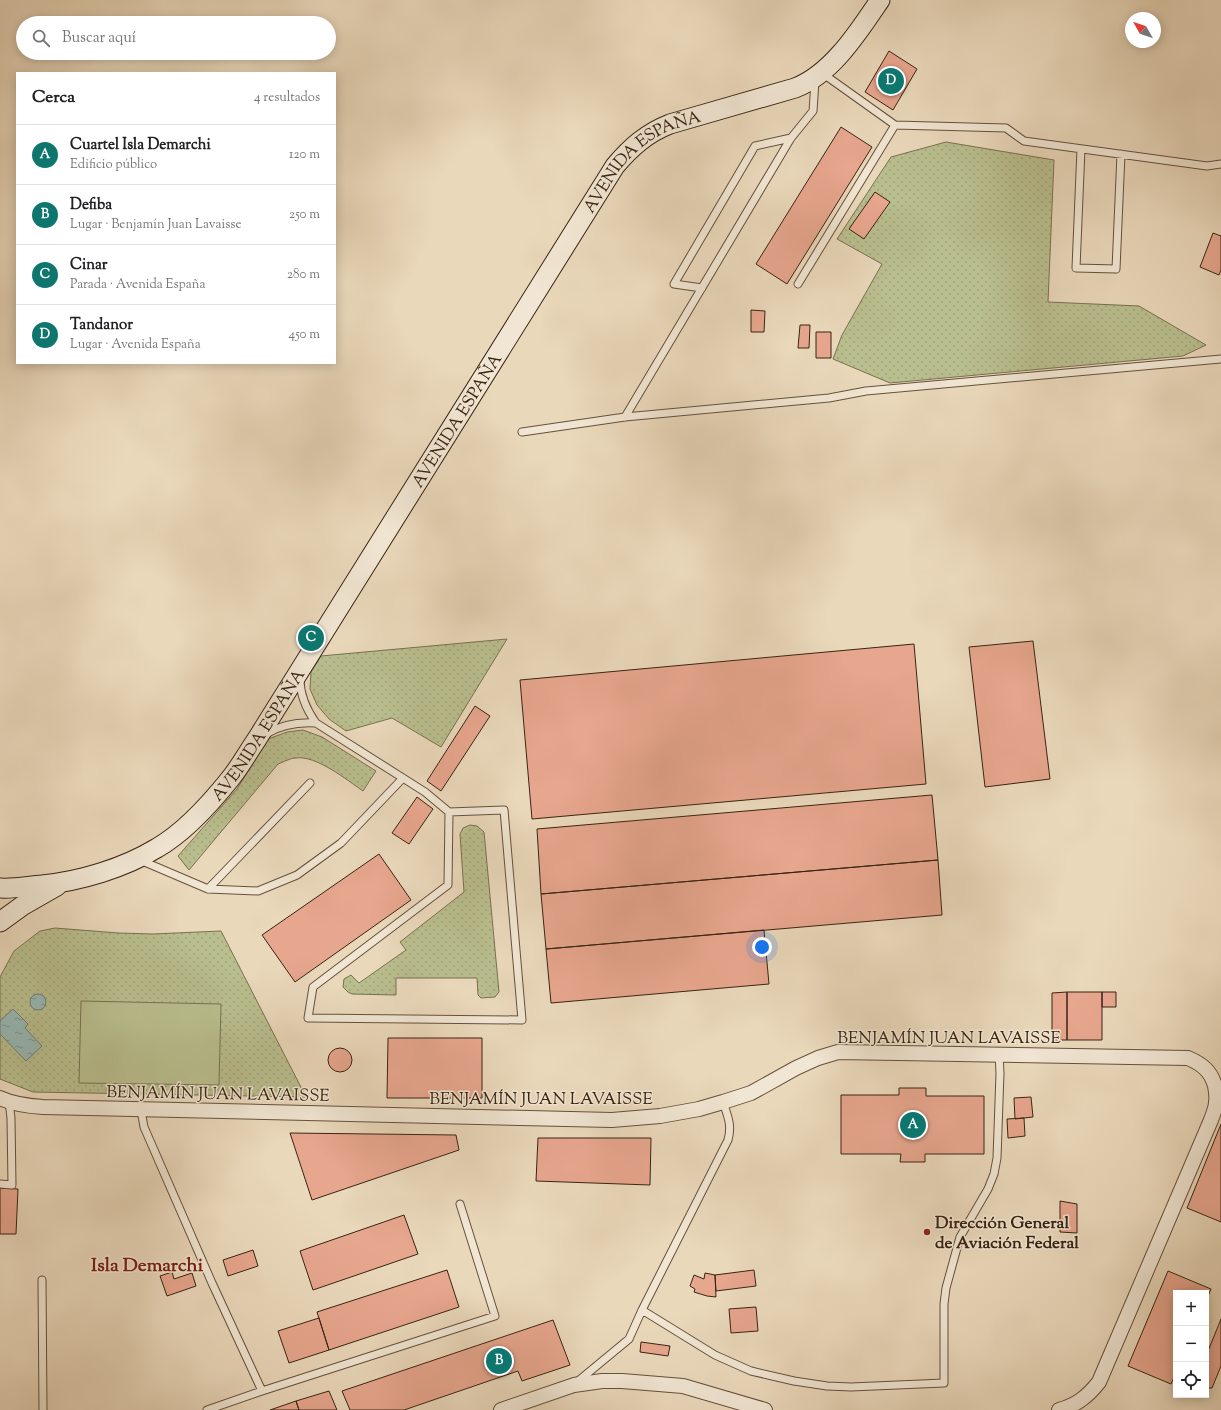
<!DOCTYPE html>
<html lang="es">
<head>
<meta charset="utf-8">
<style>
	body { margin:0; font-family:"Sorts Mill Goudy",serif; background:#f6f6f6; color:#202124 }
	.controls { position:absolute; right:12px; bottom:12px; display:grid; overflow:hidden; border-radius:0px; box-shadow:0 2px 10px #0003 }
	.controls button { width:36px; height:36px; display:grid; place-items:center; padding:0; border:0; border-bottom:1px solid #e0e0e0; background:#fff; color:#202124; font:20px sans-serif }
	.compass { position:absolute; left:1125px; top:12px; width:36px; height:36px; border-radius:50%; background:#fff; box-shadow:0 2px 10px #0003; rotate:310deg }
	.you { position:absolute; left:762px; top:947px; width:14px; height:14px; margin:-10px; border:3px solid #fff; border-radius:50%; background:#1a73e8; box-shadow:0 0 0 6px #1a73e833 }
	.badge { display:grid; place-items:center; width:26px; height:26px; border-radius:50%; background:#0f766e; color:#fff; font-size:13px; font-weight:700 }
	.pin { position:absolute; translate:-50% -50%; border:2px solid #fff; box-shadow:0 1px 4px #0006 }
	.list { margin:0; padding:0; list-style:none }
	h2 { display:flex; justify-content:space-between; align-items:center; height:52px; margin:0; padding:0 16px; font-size:17px }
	h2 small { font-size:13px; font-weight:400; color:#757577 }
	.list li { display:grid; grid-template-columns:26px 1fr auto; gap:12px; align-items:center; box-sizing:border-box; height:60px; padding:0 16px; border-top:1px solid #e0e0e0 }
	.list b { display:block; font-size:15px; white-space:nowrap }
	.list p { margin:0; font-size:13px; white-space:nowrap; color:#757577 }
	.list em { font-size:13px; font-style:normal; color:#757577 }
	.icon { flex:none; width:22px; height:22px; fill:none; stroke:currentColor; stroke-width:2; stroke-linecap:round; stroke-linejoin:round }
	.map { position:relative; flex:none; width:1221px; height:1410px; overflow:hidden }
	.search { position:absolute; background:#fff; box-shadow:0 2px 10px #0003; left:16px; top:16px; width:320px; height:44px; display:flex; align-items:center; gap:10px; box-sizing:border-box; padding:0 14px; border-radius:22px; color:#757577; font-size:15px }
	.panel { position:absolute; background:#fff; box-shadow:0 2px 10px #0003; left:16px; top:72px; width:320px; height:292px; border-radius:0px }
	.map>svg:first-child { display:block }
</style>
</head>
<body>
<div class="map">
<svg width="1221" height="1410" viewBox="0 0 1221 1410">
	<defs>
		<pattern id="grass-dots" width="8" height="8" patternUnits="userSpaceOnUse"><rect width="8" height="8" fill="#b9be8e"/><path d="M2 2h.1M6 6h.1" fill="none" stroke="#a0a379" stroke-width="1.8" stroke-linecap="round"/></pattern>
		<pattern id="water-ripples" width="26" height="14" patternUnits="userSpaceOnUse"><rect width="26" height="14" fill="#98b9b4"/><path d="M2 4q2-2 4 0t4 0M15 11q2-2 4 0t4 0" fill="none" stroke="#7d9691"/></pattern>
	</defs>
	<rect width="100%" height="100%" fill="#ead8bb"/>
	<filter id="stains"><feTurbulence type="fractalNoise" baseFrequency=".005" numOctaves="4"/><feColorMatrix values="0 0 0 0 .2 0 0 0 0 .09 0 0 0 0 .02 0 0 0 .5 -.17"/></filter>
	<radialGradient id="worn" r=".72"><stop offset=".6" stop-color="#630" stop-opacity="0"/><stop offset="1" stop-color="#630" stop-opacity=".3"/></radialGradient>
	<path fill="url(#grass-dots)" stroke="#797150" d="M946,142L1054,160L1048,302L1139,306L1206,345L1183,356L890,383L833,359L842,335L882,264L837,239L891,157Z
		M507,639L441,747L392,718L346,731L329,719L317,705L310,689L311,672L321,656Z
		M303,730L322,737L376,771L363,791C347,780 316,755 296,758C290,758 284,762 278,764L189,870L178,856L237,789L268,739L287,732Z
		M470,825L477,826L484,832L499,992L495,997L481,998L478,995L477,978H396V995L352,994L348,992L343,987L344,979L351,975L359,983L406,950L400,942L464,892L460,834L463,828Z
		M55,928L118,933L153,934L221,931L306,1097L33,1092L0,1079V977L14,951L40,931Z"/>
	<path fill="#b9be8e" stroke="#797150" d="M81,1001L221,1004L219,1085L79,1083Z"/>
	<path fill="url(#water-ripples)" stroke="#727d73" d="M30 1002a8 8 0 1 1 16 0a8 8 0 1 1-16 0Z
		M13,1009L28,1024L25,1028L42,1046L26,1061L0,1034V1021Z"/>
	<path fill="#e7a68e" stroke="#392412" d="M889,51L917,69L893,110L865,92Z
		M841,127L872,147L787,284L756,264Z
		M875,192L890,202L864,239L849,229Z
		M1213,233L1221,236V270L1219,275L1200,267Z
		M751,310L765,311L764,332H751Z
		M800,325H810L809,348H798Z
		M816,332H831V358H816Z
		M1033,641L1050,779L985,787L969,647Z
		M914,644L926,784L532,819L520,680Z
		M475,706L490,716L441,791L427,781Z
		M932,795L938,860L541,894L537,829Z
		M417,797L433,809L409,844L392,833Z
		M379,854L411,900L295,982L262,935Z
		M938,860L942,915L546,949L541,894Z
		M764,930L769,984L551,1003L546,949Z
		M1067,992V1040H1052V993Z
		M1067,992H1102V1040H1067Z
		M1102,992H1116V1007H1102Z
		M388,1038H482V1098H387Z
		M328 1060a12 12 0 1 1 24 0a12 12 0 1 1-24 0Z
		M899,1088H926V1096H984V1154H925V1162H900L901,1154H841V1095H899Z
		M1031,1097L1033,1117L1015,1119L1014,1098Z
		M1024,1118L1025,1136L1008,1138L1007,1119Z
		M1221,1124V1222L1187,1208Z
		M290,1133L456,1135L459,1150L312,1200Z
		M538,1138H651L650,1185L536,1181Z
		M0,1188L18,1189L16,1234H0Z
		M1060,1201L1077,1204V1233L1060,1232Z
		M404,1215L418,1254L313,1290L300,1251Z
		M253,1250L258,1266L228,1276L223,1260Z
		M447,1270L459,1307L329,1350L317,1312Z
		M754,1270L756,1286L716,1291L715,1275Z
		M1168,1271L1211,1289L1206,1301V1293H1176V1373L1171,1384L1128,1366Z
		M172,1272L174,1279L192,1273L196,1286L167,1296L160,1276Z
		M705,1273L715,1275L716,1297L707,1296L694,1292L695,1289L690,1286L694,1275L704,1279Z
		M756,1307L758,1331L731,1333L729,1309Z
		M319,1318L329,1350L289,1363L278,1331Z
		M1221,1319V1366L1212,1388H1206V1356Z
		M553,1320L570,1365L522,1381L518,1371L404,1410H350L342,1391Z
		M641,1342L670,1346L668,1356L640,1352Z
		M329,1391L337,1410H299L296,1401Z
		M296,1401L299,1410H270Z"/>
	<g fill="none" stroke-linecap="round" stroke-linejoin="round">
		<defs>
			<path id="lane" d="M822,73L895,125L1006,128L1024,141L1207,166L1221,164
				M1081,149L1076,268L1116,269L1121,154
				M798,284L895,125
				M702,288L674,284L755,146L791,138
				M625,417L791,138L813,111L815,81
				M522,432L625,417L829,398L866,391L1221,359
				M300,679C300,696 306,709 316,723L425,792L449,812L504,810L522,1020L308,1018L313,987L448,885L449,812
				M266,734C282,724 298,722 316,723
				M140,860L208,889L258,891L297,875L341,843L403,778
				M208,889L310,783
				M141,1110L144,1127L212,1283L262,1391
				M0,1184L12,1185L11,1118L9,1101
				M42,1280L43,1410
				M642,1310L715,1355L751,1371L794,1381L827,1386L851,1387L944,1383V1304L946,1288L960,1237L988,1189L994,1174L997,1158L1000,1073L999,1054
				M577,1382L629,1339L642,1310L728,1140C732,1125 728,1117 723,1102
				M207,1410L262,1391L495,1316L460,1204"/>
			<path id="street" d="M0,1098C13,1104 28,1106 43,1107L612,1120L660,1116L699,1109L723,1102L751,1093L796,1068L818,1058L838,1052L1188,1058C1202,1064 1211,1071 1215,1086C1216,1091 1217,1096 1216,1102C1216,1108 1213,1114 1211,1120L1099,1382C1088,1396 1077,1405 1059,1410
				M501,1410L574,1385L602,1381H622L683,1386L765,1410"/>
			<g id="secondary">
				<path id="s1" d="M0,888C14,889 28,886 42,885C81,881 124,868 157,848C185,832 210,804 230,779C240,767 248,752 257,739L615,166C631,147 647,133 670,124L795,88C832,74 859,31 880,0"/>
				<path d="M0,922L22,906L57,886"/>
			</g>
		</defs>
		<use href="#lane" stroke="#65513c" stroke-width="9"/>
		<use href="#street" stroke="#65513c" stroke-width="16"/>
		<use href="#secondary" stroke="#392412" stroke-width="21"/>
		<use href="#lane" stroke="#f1e6d3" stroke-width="7"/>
		<use href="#street" stroke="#f1e6d3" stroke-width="14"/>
		<use href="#secondary" stroke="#f1e6d3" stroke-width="19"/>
	</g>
	<circle fill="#8f2418" stroke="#f1e6d3" stroke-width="1.5" cx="927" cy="1232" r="4"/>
	<g text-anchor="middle" stroke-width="3" stroke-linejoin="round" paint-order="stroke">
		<g font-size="17" fill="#392412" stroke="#f1e6d3">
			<text dy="6" stroke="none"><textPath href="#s1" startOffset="1013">AVENIDA ESPAÑA</textPath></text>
			<text dy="6" stroke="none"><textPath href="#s1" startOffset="689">AVENIDA ESPAÑA</textPath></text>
			<text dy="6" stroke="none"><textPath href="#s1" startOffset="317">AVENIDA ESPAÑA</textPath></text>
			<text x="949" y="1043">BENJAMÍN JUAN LAVAISSE</text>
			<text transform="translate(218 1093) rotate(1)" y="6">BENJAMÍN JUAN LAVAISSE</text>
			<text x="541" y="1104">BENJAMÍN JUAN LAVAISSE</text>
		</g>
		<g font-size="17" font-weight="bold" fill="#392412" stroke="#f1e6d3" text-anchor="start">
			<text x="935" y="1228">Dirección General<tspan x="935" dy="20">de Aviación Federal</tspan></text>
		</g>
		<g font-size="19" font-weight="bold" fill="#7a1f14" stroke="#f1e6d3">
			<text x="147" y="1271">Isla Demarchi</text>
		</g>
	</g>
	<rect width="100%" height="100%" filter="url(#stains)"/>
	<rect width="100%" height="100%" fill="url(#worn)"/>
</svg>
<div class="controls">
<button>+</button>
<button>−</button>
<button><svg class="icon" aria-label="locate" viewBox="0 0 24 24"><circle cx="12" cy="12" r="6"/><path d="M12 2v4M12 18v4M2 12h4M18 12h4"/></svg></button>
</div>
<svg class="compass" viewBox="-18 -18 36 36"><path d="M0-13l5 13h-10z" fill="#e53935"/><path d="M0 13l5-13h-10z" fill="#757577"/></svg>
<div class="you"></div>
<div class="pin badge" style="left:913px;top:1125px">A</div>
<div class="pin badge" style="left:499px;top:1361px">B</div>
<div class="pin badge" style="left:311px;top:638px">C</div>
<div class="pin badge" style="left:891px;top:81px">D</div>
<div class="search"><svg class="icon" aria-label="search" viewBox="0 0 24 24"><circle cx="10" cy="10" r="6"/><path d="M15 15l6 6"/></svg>Buscar aquí</div>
<section class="panel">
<h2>Cerca<small>4 resultados</small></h2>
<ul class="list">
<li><span class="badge">A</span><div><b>Cuartel Isla Demarchi</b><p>Edificio público</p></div><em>120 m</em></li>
<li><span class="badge">B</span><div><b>Defiba</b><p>Lugar · Benjamín Juan Lavaisse</p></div><em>250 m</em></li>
<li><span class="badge">C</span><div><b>Cinar</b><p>Parada · Avenida España</p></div><em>280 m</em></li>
<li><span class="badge">D</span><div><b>Tandanor</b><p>Lugar · Avenida España</p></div><em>450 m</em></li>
</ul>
</section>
</div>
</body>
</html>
